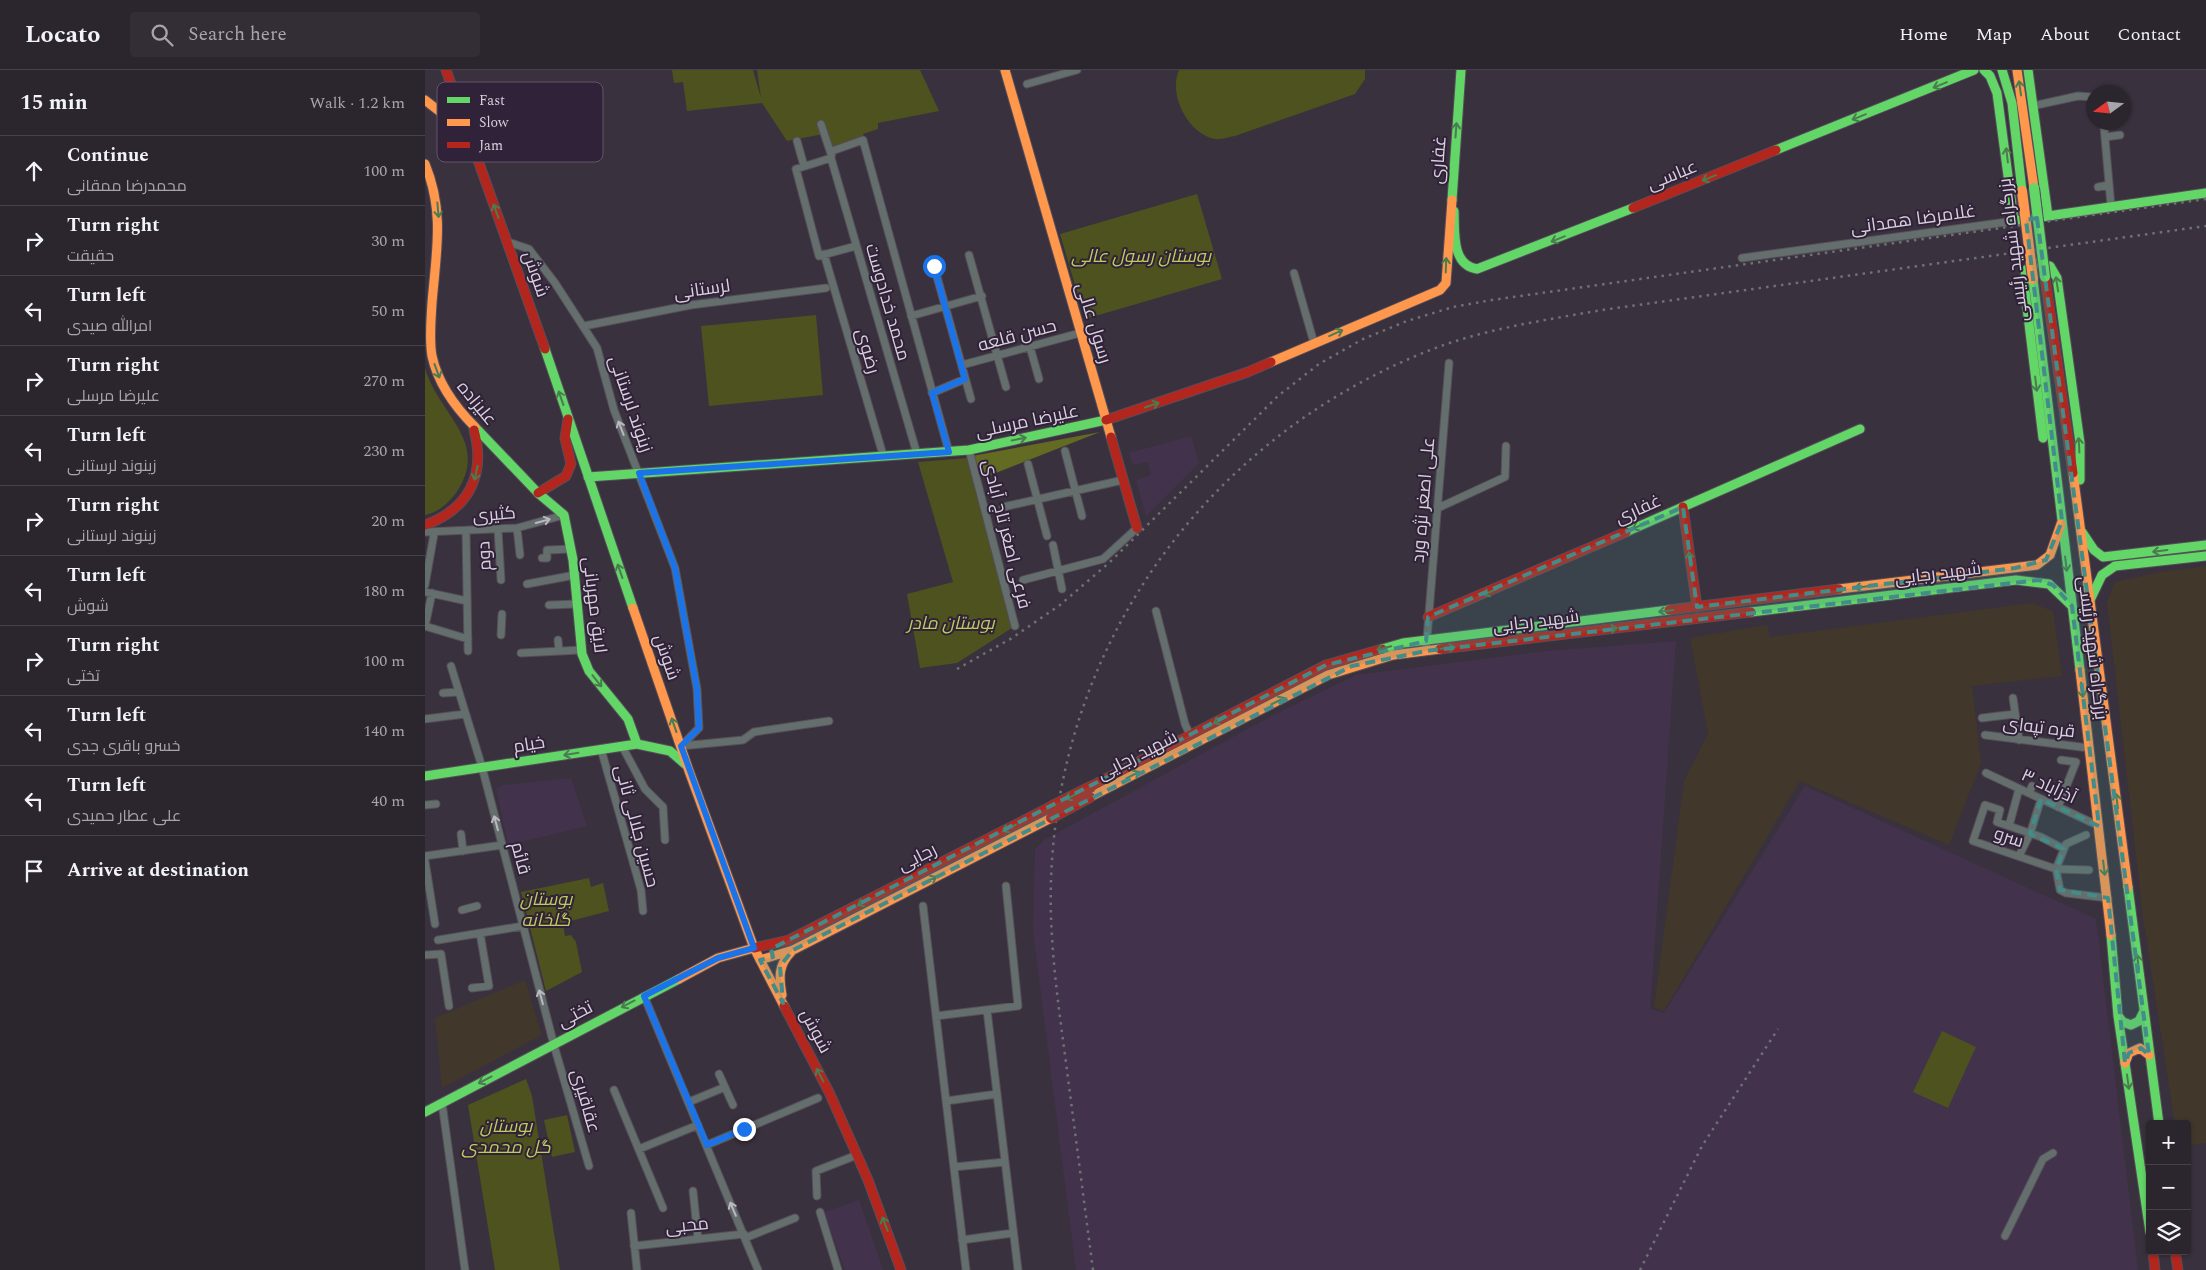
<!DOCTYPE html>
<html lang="en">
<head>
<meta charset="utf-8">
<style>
	body { margin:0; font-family:Spectral,Cairo,serif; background:#332d36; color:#f1f3f6 }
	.controls { position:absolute; right:15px; bottom:15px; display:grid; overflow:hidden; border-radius:5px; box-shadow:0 1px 4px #0004 }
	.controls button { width:45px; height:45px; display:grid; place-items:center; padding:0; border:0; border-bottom:1px solid #47424a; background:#2b252e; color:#f1f3f6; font:25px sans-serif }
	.compass { position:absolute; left:1661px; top:15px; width:45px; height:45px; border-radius:50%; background:#2b252e; box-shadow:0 1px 4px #0004; rotate:255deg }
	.stop { position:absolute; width:15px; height:15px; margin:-11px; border:4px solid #1a73e8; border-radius:50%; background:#fff }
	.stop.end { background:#1a73e8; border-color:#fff; box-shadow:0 1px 5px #0008 }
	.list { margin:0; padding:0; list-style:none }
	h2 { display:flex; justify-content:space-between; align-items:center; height:65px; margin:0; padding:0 20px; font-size:21px }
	h2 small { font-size:16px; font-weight:400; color:#a6a5aa }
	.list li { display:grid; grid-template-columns:32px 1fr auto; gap:15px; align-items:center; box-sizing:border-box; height:70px; padding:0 20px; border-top:1px solid #47424a }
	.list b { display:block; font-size:19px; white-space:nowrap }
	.list p { margin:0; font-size:16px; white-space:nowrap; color:#a6a5aa }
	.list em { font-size:16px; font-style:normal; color:#a6a5aa }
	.icon { flex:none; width:28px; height:28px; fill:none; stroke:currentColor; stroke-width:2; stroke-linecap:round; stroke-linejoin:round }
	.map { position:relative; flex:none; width:1781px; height:1200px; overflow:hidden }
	header { display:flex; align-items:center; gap:30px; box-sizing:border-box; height:70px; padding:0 25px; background:#2b252e; border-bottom:1px solid #47424a }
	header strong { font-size:24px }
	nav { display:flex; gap:28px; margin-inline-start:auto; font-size:18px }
	.search { width:350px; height:45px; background:#332d36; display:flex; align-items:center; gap:12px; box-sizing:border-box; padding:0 18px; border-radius:5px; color:#a6a5aa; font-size:19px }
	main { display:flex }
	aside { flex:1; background:#2b252e }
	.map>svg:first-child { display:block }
</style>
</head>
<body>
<header>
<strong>Locato</strong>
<div class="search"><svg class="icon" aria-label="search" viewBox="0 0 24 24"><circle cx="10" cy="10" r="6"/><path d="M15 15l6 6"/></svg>Search here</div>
<nav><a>Home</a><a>Map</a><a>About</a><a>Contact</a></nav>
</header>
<main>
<aside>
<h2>15 min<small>Walk · 1.2 km</small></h2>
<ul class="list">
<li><svg class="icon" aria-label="ahead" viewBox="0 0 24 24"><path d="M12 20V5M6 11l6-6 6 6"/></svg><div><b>Continue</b><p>محمدرضا ممقانی</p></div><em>100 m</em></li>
<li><svg class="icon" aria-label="right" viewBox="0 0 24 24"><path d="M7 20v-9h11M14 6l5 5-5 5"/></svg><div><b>Turn right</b><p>حقیقت</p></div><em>30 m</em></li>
<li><svg class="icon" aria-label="left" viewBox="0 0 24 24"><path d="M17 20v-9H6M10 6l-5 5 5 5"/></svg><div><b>Turn left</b><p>امرالله صیدی</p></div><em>50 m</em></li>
<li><svg class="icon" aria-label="right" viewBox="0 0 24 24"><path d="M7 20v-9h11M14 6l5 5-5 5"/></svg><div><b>Turn right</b><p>علیرضا مرسلی</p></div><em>270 m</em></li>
<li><svg class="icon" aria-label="left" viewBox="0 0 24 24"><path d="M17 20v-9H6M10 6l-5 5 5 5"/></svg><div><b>Turn left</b><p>زینوند لرستانی</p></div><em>230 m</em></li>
<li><svg class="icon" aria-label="right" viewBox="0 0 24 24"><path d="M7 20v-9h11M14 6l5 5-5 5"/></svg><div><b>Turn right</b><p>زینوند لرستانی</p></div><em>20 m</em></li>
<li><svg class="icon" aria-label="left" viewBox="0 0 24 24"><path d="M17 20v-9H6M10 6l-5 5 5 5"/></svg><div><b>Turn left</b><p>شوش</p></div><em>180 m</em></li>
<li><svg class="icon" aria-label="right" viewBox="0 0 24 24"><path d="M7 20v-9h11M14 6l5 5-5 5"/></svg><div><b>Turn right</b><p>تختی</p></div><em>100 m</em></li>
<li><svg class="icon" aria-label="left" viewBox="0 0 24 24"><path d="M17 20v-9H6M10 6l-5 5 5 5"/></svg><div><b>Turn left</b><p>خسرو باقری جدی</p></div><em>140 m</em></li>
<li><svg class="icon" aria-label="left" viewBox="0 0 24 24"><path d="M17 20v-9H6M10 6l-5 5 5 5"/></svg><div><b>Turn left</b><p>علی عطار حمیدی</p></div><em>40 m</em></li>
<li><svg class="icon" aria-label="arrive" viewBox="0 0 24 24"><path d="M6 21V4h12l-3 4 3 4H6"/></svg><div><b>Arrive at destination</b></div></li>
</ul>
</aside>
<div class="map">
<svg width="1781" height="1200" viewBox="0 0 1781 1200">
	<rect width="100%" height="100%" fill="#39313d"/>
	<path fill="#43324c" d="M766,366L774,393L721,446L711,410L726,405L723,392L708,395L704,383Z
		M1251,571L1225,939L1239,943L1380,716L1671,849L1713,1200H651L608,861L610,779L619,770L850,644L931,605L1121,581Z
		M146,708L162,756L83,775L71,718L78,715Z
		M434,1130L450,1176L458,1200H420L399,1142Z"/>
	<path fill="#41382b" d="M1781,496V1073L1762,1076V1054H1750L1718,847L1682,532L1690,512L1734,502Z
		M1607,533L1628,541L1637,606L1547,616L1556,693L1524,775L1375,711L1239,941L1229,937L1259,711L1283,664L1265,568L1342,555L1345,567Z
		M100,910L117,965L17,1018L10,948Z"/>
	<path fill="#4d521f" d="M247,0H328L336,28L332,0H495L514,41L453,53V59L438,64L439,67L406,78L404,63L362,71L337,33L262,41L258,12L249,13Z
		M754,0H940V9L930,24L810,66C804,67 796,70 790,69C763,64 743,25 754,0Z
		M772,124L797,209L660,249L635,164Z
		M391,245L398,325L284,336L276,256Z
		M0,298C13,344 64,370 33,420C26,431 13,443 0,445Z
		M543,388L587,558L532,593L495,598L482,524L528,512L493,392Z
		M164,808L166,817L178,813L184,841L138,853L140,866L146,865L151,872L157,902L121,921L96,822Z
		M1517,961L1551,977L1523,1038L1488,1022Z
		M101,1009L107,1026L135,1200H70L43,1035Z
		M142,1045L150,1082L127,1087L119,1050Z"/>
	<path fill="#636a21" d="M675,362L558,408L547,386Z"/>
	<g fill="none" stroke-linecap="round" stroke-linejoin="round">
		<defs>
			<path id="street" d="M602,14L652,0
				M1607,36L1653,26L1668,27
				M396,54L406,84
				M1679,57L1686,136
				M1680,67L1695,65
				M372,71L379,96
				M406,88L492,384
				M1673,117L1684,115
				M83,172L104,179L130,213L172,278L189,340L250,498L272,619L274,658L256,676
				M431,176L394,186L371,99L406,88L407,81L438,70L524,382
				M399,184L458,385
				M544,185L581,317
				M1317,188L1589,151
				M509,196L546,329
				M869,203L889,273
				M486,246L557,226
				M159,256L266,235L401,218
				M605,277L614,309
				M537,295L655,263
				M507,323L540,309
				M544,380L590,556
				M640,381L657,446
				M603,394L622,466
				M578,437L698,410
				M1013,438L1080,407L1081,376
				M92,458L95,485
				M73,460L76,510
				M41,461L43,581
				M0,462L92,458L139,445
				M628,475L637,519
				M117,488H122V480L146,479
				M598,510L678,489L712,458
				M102,514L150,505
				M0,515L9,464
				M0,522L42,531
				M124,535L152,534
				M731,541L760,654L765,665
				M0,556L43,569
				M0,556L7,523
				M76,565L77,544
				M133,570L134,581
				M1001,581L1024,293
				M96,583L156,580
				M26,596L57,697L130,979L164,1096
				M18,623L34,622
				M1588,628L1594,670
				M1557,648L1590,644
				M0,649L40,644
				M1560,665L1664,678
				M197,676L220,719L238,737L240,770
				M256,676L318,670L329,662L404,651
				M176,679L216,820L218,841
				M1561,703L1674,756
				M1594,719L1584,756L1572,752L1575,740L1560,735L1548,771L1631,799L1635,820L1641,823L1683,828
				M1604,723L1607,716
				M0,735L11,734
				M1633,737L1651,692L1636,690
				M1584,756L1616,767L1639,779
				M36,764L38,781
				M1661,765L1641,774L1631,799L1664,800
				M0,786L77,775
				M1594,786L1605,764L1616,729
				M0,791L10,854
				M498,836L511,946
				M37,840L52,836
				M13,870L98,856
				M0,885L16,884L24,936
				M47,918L64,916L55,863
				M219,926L333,1200
				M562,940L593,1200
				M294,1004L308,1035
				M189,1020L238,1138
				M521,1031L572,1024
				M264,1032L300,1017
				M17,1033L40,1200
				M282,1075L393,1028
				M214,1079L273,1055
				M529,1097L580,1092
				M268,1121L273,1169
				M392,1126L391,1101L432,1085
				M395,1142L413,1200
				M206,1143L212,1200
				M1580,1166L1618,1089L1628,1083
				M320,1168L370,1148
				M537,1170L588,1163
				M209,1176L319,1164
				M541,1200L511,946L593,936L581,816"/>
			<path id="fast" d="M1559,0L1565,6L1572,23L1589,151L1781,123
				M1577,0L1587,33L1597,121
				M1603,0L1623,146
				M1351,80L1549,0
				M1027,130L1036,0
				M1029,141C1030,161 1026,195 1052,199L1208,138
				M1608,209L1655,600
				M120,279L208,538
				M50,357L113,423L139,445L148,490L157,584L164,601L203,649L212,674
				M1618,368L1599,213L1601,200L1613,193L1625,196L1632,208L1655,373V410
				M163,407L544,380L681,350
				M1201,462L1435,359
				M1657,462L1669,480L1678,487L1781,475
				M1666,528L1677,505L1690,496L1781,486
				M1326,542L1591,510L1624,514L1647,536
				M957,579L978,573L1244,540
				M0,706L212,674L245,681L260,694
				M1703,817L1734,1054
				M1686,865L1693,946L1725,1162
				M1693,946L1698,952L1706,955L1714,951L1719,941
				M0,1042L254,909"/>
			<path id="slow" d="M580,0L686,367
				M1592,0L1609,118
				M0,30L28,52L47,75
				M0,94C20,142 11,183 7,233C6,251 4,269 7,286C13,314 31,338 50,357
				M846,292L1015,220L1021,213L1027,130
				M1648,403L1703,817
				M1414,519L1612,495L1625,485L1636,454
				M208,538L264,701L329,878L359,936
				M1655,600L1686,865
				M665,727L903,605L968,585L1015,579
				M335,890L368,880L626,748
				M254,909L293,888L329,878
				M357,925C354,908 353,895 366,882
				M1700,993L1704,983L1715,978L1724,985"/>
			<path id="jam" d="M21,0L120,279
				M1208,138L1351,80
				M1620,207L1648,403
				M681,350L823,302L846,292
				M686,367L712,458
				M113,423L141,406L146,394L140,368L143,349
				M1258,437L1272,537
				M0,455C44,439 61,405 49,360
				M1244,540L1414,519
				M1003,547L1201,462
				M1015,579L1326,542
				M667,716L901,595L957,579
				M329,878L364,870L627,736
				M359,936L404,1022L443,1110L476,1200
				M1728,1181L1730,1200
				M1750,1181L1753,1200"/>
		</defs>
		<use href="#street" stroke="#554e59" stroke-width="9"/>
		<use href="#fast" stroke="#554e59" stroke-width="11"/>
		<use href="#slow" stroke="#554e59" stroke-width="11"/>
		<use href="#jam" stroke="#554e59" stroke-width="11"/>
		<use href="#street" stroke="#646e6c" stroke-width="7"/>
		<use href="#fast" stroke="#63d668" stroke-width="9"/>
		<use href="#slow" stroke="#ff974d" stroke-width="9"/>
		<use href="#jam" stroke="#b3261e" stroke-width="9"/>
		<path stroke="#6e7273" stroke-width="2.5" stroke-dasharray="2.5 5" stroke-linecap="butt" d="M532,599L587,568L635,535L685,492L853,326L894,294L938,269L982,251L1028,237L1067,230L1781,129
			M668,1200C659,1131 650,1062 641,993C633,932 624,871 626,810C634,576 778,375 993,285C1051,260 1115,251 1177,240L1781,156
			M1215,1200L1277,1076L1353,959"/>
		<defs>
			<path id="fast-bridge" d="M1609,118L1620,207"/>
			<path id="slow-bridge" d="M1597,121L1608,209"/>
			<path id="jam-bridge" d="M627,736L667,716
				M626,748L665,727"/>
		</defs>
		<use href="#fast-bridge" stroke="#554e59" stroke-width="12" stroke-linecap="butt"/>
		<use href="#slow-bridge" stroke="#554e59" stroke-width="12" stroke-linecap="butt"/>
		<use href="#jam-bridge" stroke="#554e59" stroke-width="12" stroke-linecap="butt"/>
		<use href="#fast-bridge" stroke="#63d668" stroke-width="10"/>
		<use href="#slow-bridge" stroke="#ff974d" stroke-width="10"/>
		<use href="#jam-bridge" stroke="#b3261e" stroke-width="10"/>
	</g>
	<defs><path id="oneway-shaft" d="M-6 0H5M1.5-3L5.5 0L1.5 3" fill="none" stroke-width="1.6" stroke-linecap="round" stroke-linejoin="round" transform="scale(1.25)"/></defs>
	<g stroke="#4a7c50">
		<use href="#oneway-shaft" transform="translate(1515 15) rotate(158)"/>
		<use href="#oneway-shaft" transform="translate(1595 18) rotate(-98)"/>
		<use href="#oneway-shaft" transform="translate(1434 47) rotate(158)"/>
		<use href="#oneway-shaft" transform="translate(1031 60) rotate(-86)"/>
		<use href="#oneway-shaft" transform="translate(1582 85) rotate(-97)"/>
		<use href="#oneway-shaft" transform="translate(1284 108) rotate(158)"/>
		<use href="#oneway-shaft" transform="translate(13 140) rotate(85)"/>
		<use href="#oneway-shaft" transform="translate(71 141) rotate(-110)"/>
		<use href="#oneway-shaft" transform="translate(1133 169) rotate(158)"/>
		<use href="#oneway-shaft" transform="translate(1021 195) rotate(-88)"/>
		<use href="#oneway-shaft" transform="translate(1632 214) rotate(-99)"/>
		<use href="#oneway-shaft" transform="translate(911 263) rotate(-24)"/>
		<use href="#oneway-shaft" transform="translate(12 301) rotate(70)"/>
		<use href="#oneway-shaft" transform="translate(1611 314) rotate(83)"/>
		<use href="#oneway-shaft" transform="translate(136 328) rotate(-109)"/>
		<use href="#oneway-shaft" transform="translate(727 335) rotate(-19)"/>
		<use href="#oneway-shaft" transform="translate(594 369) rotate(-12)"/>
		<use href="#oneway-shaft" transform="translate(1654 375) rotate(-93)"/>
		<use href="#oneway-shaft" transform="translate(51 403) rotate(103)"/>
		<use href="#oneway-shaft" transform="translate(1214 456) rotate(156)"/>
		<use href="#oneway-shaft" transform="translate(1735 481) rotate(173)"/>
		<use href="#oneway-shaft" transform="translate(1265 489) rotate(-98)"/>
		<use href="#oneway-shaft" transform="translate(1641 494) rotate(83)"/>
		<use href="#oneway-shaft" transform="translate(195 501) rotate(-109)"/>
		<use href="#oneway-shaft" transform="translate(1437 517) rotate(173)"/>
		<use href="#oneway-shaft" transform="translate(1065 522) rotate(156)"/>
		<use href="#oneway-shaft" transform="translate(1241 541) rotate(173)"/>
		<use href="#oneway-shaft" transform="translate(1185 559) rotate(-7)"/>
		<use href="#oneway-shaft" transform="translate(959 578) rotate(166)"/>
		<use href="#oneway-shaft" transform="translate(1023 578) rotate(-7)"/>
		<use href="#oneway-shaft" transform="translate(172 611) rotate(51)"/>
		<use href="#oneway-shaft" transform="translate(1657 620) rotate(83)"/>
		<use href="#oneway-shaft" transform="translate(853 631) rotate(-27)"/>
		<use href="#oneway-shaft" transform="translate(795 650) rotate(153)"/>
		<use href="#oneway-shaft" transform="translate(249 655) rotate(-109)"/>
		<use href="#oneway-shaft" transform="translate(146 684) rotate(171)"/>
		<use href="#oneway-shaft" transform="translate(708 705) rotate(-27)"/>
		<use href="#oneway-shaft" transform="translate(647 726) rotate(153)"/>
		<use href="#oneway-shaft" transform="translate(1692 731) rotate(-97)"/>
		<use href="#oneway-shaft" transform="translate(584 758) rotate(153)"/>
		<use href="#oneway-shaft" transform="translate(1679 798) rotate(83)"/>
		<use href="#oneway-shaft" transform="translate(505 810) rotate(-27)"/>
		<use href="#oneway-shaft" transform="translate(439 832) rotate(153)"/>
		<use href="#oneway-shaft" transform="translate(1713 892) rotate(-97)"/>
		<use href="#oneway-shaft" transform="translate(203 934) rotate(152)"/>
		<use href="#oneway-shaft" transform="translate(395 1005) rotate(-118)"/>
		<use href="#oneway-shaft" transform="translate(60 1010) rotate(152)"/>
		<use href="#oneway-shaft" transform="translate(1703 1012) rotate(82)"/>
		<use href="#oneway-shaft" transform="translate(460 1154) rotate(-111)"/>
	</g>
	<g stroke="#bcb8c2">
		<use href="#oneway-shaft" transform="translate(196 358) rotate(-111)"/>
		<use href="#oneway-shaft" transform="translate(118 451) rotate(-15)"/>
		<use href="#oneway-shaft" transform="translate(71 753) rotate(-105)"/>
		<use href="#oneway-shaft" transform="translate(116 927) rotate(-105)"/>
		<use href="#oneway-shaft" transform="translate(308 1139) rotate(-113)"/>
	</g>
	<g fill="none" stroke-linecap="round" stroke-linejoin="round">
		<path stroke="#1a73e8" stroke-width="6" d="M319,1059L282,1075L219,926L293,888L329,878L256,676L274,658L272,619L250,498L214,403L524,382L507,323L540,309L509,196"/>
	</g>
	<path fill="#428c8a" fill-opacity="0.2" stroke="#428c8a" stroke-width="4" stroke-dasharray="10 6" stroke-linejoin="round" d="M1612,148L1724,985L1716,978L1704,983L1700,993L1683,828L1635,820L1631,799L1639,779L1605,764L1616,729L1674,756L1647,536L1628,515L1614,510L1001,581L927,596L368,880L355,896L358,933L335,890L348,887L346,879L901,595L1001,571L1003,547L1258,437L1272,537L1590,498L1621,490L1637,451L1601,150Z"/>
	<g text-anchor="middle" stroke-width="4" stroke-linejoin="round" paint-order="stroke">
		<g font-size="18" fill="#d9d0de" stroke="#302238">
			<text transform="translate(1013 90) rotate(-86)" y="6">غفاری</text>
			<text transform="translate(1247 105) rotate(-22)" y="6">عباسی</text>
			<text transform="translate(1488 149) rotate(-8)" y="6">غلامرضا همدانی</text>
			<text transform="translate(1588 180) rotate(-97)" y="6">بزرگراه شهید رئیسی</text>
			<text transform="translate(111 204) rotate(71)" y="6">شوش</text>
			<text transform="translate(277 219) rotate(-8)" y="6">لرستانی</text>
			<text transform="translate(463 232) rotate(74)" y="6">محمد خدادوست</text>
			<text transform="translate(669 253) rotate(73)" y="6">رسول عالی</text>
			<text transform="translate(592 265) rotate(-15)" y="6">حسن قلعه</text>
			<text transform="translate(443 281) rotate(74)" y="6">رضوی</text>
			<text transform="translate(52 333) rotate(51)" y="6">علیزاده</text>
			<text transform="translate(206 334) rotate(71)" y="6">زینوند لرستانی</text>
			<text transform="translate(602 351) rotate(-12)" y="6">علیرضا مرسلی</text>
			<text transform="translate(998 430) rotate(-85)" y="6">علی اصغر نژه ورد</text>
			<text transform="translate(1213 439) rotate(-24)" y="6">غفاری</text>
			<text transform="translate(69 444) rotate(-5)" y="6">کثیری</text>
			<text transform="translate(582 464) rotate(76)" y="6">فرعی اصغر تاج آبادی</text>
			<text transform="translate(59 486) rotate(-93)" y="6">دوم</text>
			<text transform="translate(1513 503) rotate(-7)" y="6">شهید رجایی</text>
			<text transform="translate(170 535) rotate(83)" y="6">لایق مهربانی</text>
			<text transform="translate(1111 551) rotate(-7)" y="6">شهید رجایی</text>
			<text transform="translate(1668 578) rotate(83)" y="6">بزرگراه شهید رئیسی</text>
			<text transform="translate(242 587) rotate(71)" y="6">شوش</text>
			<text transform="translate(1614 657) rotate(7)" y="6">قره تپه‌ای</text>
			<text transform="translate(104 674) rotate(-9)" y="6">خیام</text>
			<text transform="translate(712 685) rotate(-27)" y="6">شهید رجایی</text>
			<text transform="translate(1624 716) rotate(25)" y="6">۳ آذرآباد</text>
			<text transform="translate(212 756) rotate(75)" y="6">حسین جلالی ثانی</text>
			<text transform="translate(1584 767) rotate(18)" y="6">سرو</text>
			<text transform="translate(492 787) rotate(-27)" y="6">رجایی</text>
			<text transform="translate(96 788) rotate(75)" y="6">قائم</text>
			<text transform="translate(150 944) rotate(-28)" y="6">تختی</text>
			<text transform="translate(391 961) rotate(62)" y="6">شوش</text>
			<text transform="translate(161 1031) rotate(74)" y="6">عقاقیری</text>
			<text transform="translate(262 1155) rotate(-6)" y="6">محبی</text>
		</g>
		<g font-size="18" font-style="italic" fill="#bfcc5c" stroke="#302238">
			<text x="716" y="192">بوستان رسول عالی</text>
			<text x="526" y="559">بوستان مادر</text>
			<text x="121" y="835">بوستان<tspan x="121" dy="21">گلخانه</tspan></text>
			<text x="81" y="1062">بوستان<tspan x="81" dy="21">گل محمدی</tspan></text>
		</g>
	</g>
	<rect x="12" y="12" width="166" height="80" rx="8" fill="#302238" stroke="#63566a" stroke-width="1"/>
	<rect x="22" y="27" width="23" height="6" fill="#63d668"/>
	<rect x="22" y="49" width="23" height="7" fill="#ff974d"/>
	<rect x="22" y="72" width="23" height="6" fill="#b3261e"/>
	<g font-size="14" fill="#d9d0de">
		<text x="54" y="35">Fast</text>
		<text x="54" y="57">Slow</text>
		<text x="54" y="80">Jam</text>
	</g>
</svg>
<div class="controls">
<button>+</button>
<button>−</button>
<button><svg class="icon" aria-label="layers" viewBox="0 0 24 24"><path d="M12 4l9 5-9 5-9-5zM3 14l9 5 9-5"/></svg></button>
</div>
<svg class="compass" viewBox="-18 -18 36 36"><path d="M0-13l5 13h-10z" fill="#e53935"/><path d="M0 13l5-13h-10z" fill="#a6a5aa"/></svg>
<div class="stop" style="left:509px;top:196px"></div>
<div class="stop end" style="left:319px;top:1059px"></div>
</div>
</main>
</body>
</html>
